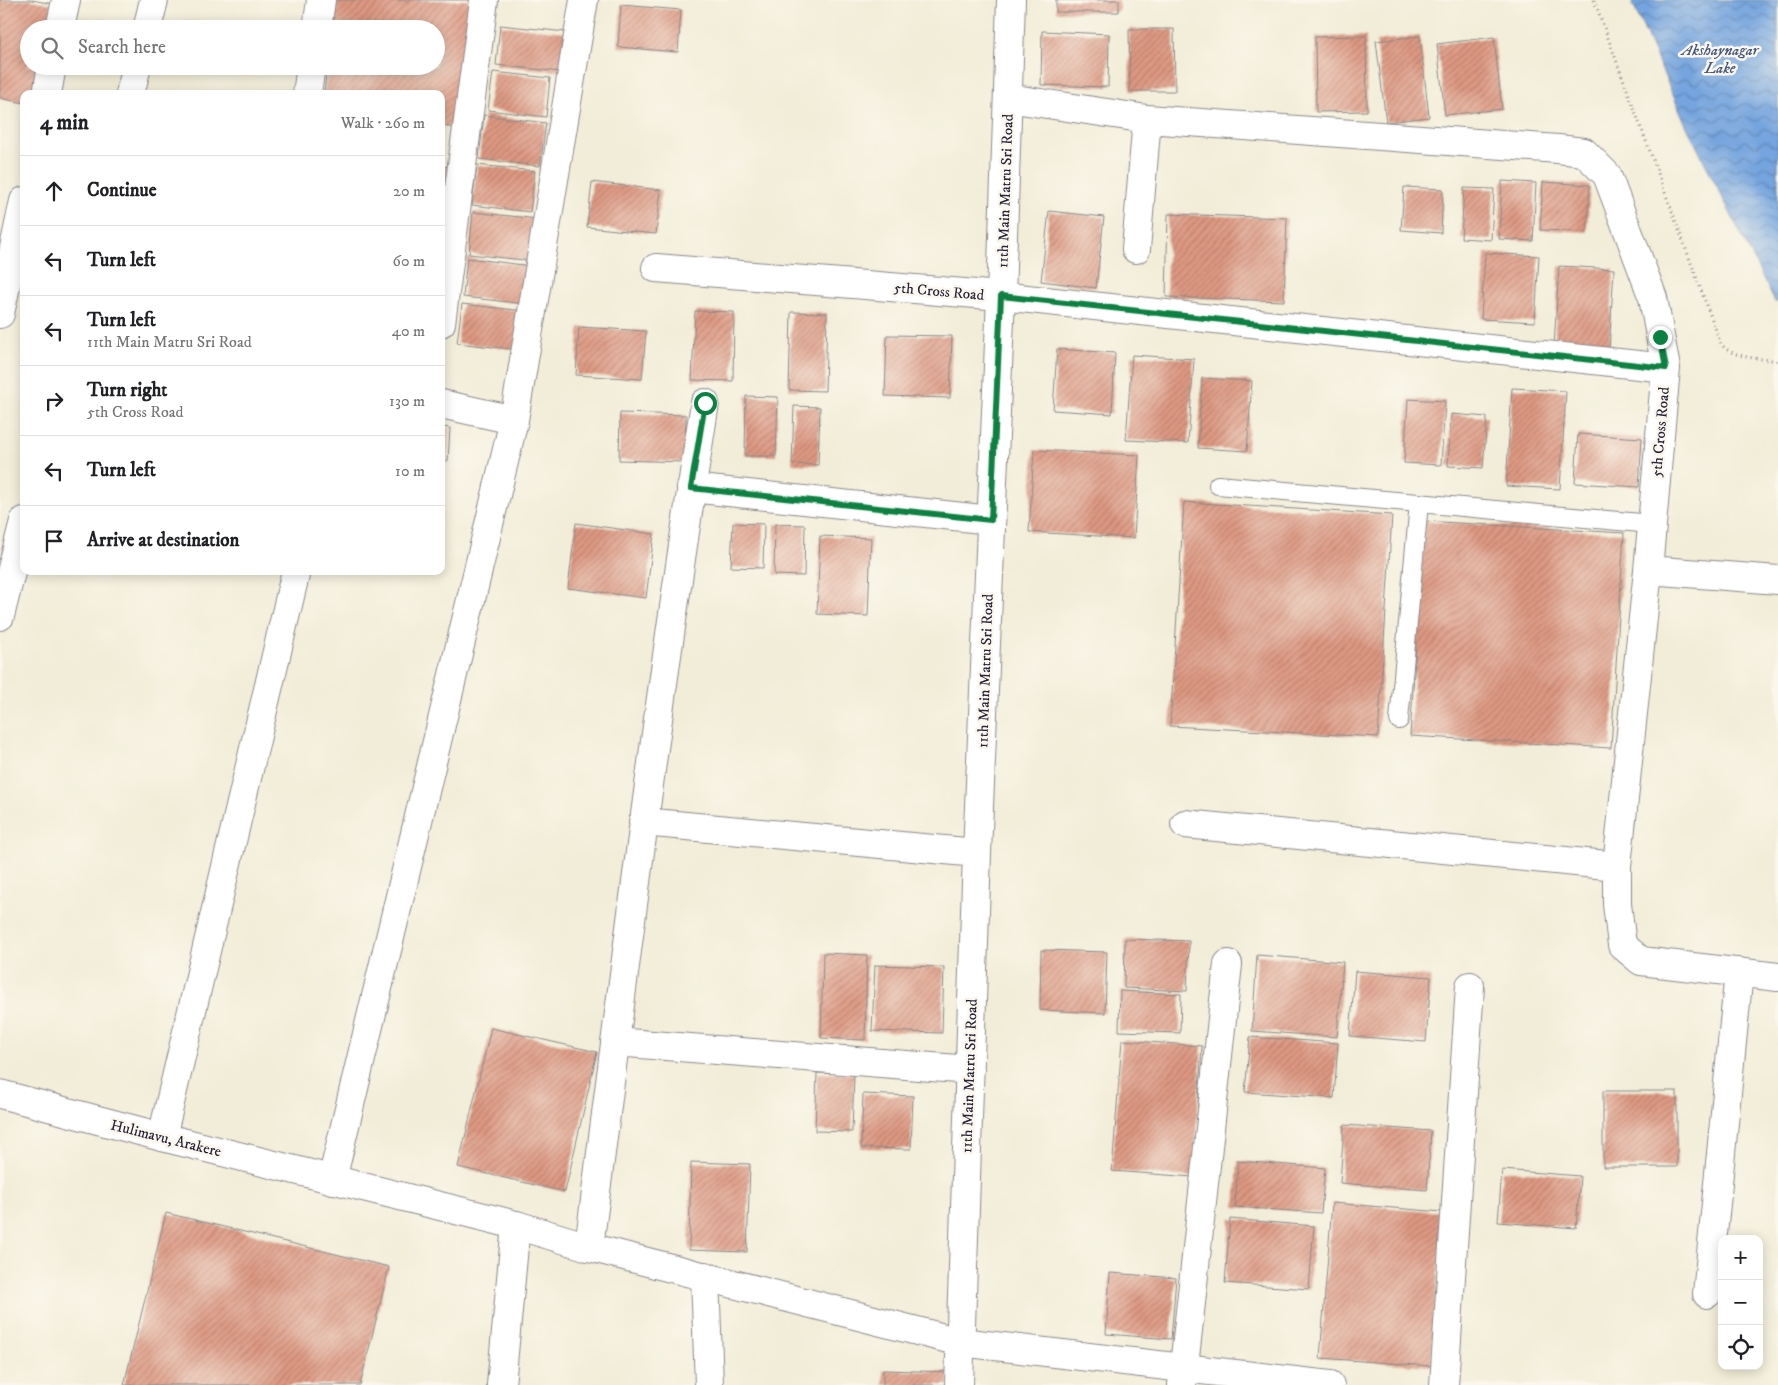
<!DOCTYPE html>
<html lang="en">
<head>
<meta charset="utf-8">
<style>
	body { margin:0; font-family:"IM FELL DW Pica",serif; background:#f6f6f6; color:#202124 }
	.controls { position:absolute; right:15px; bottom:15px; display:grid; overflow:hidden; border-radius:10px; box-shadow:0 2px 12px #0003 }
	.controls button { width:45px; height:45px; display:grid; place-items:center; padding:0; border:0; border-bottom:1px solid #e0e0e0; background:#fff; color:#202124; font:25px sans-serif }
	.stop { position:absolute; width:15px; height:15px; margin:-11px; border:4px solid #0b8043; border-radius:50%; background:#fff }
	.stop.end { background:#0b8043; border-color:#fff; box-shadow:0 1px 5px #0008 }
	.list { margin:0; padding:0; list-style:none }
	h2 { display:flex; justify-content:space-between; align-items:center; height:65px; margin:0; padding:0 20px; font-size:21px }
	h2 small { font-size:16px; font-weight:400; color:#757577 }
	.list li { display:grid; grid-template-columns:32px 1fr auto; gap:15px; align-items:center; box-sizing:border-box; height:70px; padding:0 20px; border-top:1px solid #e0e0e0 }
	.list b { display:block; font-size:19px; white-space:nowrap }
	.list p { margin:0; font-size:16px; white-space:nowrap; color:#757577 }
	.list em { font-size:16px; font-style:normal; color:#757577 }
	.icon { flex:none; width:28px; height:28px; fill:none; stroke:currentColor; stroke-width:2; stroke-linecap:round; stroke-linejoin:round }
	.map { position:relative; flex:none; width:1778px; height:1385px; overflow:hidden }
	.search { position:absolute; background:#fff; box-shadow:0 2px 12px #0003; left:20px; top:20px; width:425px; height:55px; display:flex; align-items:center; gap:12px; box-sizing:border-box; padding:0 18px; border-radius:28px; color:#757577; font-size:19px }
	.panel { position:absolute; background:#fff; box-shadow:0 2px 12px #0003; left:20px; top:90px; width:425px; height:485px; border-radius:10px }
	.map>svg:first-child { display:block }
</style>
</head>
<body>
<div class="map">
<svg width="1778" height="1385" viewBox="0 0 1778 1385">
	<defs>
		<pattern id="water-waves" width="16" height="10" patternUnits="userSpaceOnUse" patternTransform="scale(1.25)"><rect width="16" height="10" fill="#74a4de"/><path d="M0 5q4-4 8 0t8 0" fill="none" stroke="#5f85b5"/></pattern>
		<pattern id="building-hatch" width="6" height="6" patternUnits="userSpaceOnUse" patternTransform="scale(1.25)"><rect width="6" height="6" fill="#de9982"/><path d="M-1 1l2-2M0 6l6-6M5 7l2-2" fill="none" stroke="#b47c6c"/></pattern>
	</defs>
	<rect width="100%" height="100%" fill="#fbf7ec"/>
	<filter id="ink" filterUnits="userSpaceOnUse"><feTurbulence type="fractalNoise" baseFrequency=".02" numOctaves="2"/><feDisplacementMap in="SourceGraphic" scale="10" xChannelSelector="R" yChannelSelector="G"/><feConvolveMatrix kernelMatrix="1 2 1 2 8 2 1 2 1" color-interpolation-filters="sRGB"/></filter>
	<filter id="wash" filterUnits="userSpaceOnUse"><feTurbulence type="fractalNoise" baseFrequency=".0096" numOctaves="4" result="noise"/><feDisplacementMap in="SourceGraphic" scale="20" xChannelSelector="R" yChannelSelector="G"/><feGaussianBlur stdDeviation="1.12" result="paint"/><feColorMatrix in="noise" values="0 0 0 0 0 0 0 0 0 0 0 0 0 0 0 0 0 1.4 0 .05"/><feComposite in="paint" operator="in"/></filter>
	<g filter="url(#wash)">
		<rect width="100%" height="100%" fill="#f2edd8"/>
		<path fill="url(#water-waves)" stroke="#4b638c" d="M1631,0H1778V302H1775L1688,129Z"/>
		<g id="blocks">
			<path fill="url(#building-hatch)" d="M0,0H32L53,4L47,29H29V66H39L33,94H24V103L0,98Z
				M335,0H474L459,128L441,126V94H324L327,66H436V29H332Z
				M1056,0H1119V12H1056Z
				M621,5L681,10L678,52L618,47Z
				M500,25L566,32L562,72L496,65Z
				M1129,29H1174L1175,91H1130Z
				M1042,31L1109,34L1108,87L1041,85Z
				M1366,36L1367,111L1316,112L1315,37Z
				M1420,36L1429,117L1386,122L1376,41Z
				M1494,37L1502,109L1445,115L1437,44Z
				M493,72L550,78L546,117L488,110Z
				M484,115L546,123L540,166L479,159Z
				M477,165L535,171L530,212L472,205Z
				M441,166L452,167L441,246Z
				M1502,181L1536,183L1533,241L1499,239Z
				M592,182L661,190L656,234L587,227Z
				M1543,182L1590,185L1587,232L1540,230Z
				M1404,187L1443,189L1441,233L1401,230Z
				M1464,188L1494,189L1491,240L1461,238Z
				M1049,211L1104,217L1096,288L1041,281Z
				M473,212L538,219L533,261L469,254Z
				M1168,214L1287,218L1284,301L1166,297Z
				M1485,253L1539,256L1535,322L1481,319Z
				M467,258L531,266L526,304L463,297Z
				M1559,266L1614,269L1609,350L1554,346Z
				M462,304L524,311L520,350L457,343Z
				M695,311L734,312L733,381L692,380Z
				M791,312L827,313L825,391L789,390Z
				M579,327L646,331L642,379L576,375Z
				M887,335L952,336L950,398L885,396Z
				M1057,349L1115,353L1112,414L1053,410Z
				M1132,355L1194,359L1188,443L1126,440Z
				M1202,378L1252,381L1247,451L1198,448Z
				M1512,388L1566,391L1560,489L1506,486Z
				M746,396L778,397L776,456H745Z
				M1408,399L1445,401L1441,465L1404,463Z
				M794,406L820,407L818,465L792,464Z
				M620,413L686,415L685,462L619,460Z
				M1451,414L1487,417L1483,468L1448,466Z
				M441,427L450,428L448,461L441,460Z
				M1578,434L1642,438L1639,487L1575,483Z
				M1034,450L1139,455L1134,538L1029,532Z
				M1184,502L1392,515L1378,737L1170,726Z
				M1424,521L1624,533L1611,748L1410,736Z
				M576,523L654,534L646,598L568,588Z
				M733,523L764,524L763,568L731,567Z
				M775,524L805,525L804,576L774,575Z
				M820,536L871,538L868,616L817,614Z
				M1125,939L1189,941L1187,991L1124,988Z
				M1041,950L1107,952L1105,1013L1040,1010Z
				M823,953L867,955L865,1040L821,1038Z
				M1257,955L1343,962L1337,1037L1252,1031Z
				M875,965L944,967L942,1033L872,1031Z
				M1355,971L1431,977L1426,1042L1350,1036Z
				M1120,991L1181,994L1180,1033L1119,1031Z
				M491,1028L597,1052L565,1192L458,1167Z
				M1250,1037L1338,1043L1334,1098L1245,1092Z
				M1122,1040L1202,1046L1193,1177L1112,1171Z
				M817,1073L854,1074L852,1132L815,1131Z
				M1603,1091H1677V1167H1603Z
				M863,1094L913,1096L911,1149L861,1148Z
				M1344,1125L1431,1131L1427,1190L1340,1183Z
				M1238,1161L1325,1168L1321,1213L1235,1207Z
				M691,1162L750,1164L747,1252L689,1250Z
				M1502,1170L1580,1176L1576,1228L1498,1222Z
				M1332,1203L1443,1212L1431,1366L1320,1358Z
				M166,1213L389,1267L360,1385H124Z
				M1230,1219L1314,1226L1309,1289L1225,1283Z
				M1110,1273L1176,1278L1171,1339L1106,1334Z
				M883,1370L950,1372L949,1385H883Z"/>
		</g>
	</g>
	<g filter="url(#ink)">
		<use href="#blocks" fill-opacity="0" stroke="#8a888a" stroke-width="1"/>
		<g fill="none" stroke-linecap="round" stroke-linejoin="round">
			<defs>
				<path id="lane" d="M1218,485L1652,524
					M1399,720L1419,503"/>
				<path id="street" d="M60,29L66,0
					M147,29L154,0
					M317,29L321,0
					M47,94L52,66
					M130,94L137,66
					M307,94L311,66
					M1008,98L1147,119L1558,149L1584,152L1607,175L1653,298L1666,368
					M1136,249L1147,119
					M656,268L1001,296L1666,368L1648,570L1778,580
					M0,314L24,201
					M441,323L484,0
					M441,404L514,420
					M691,488L991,520
					M1648,570L1617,866V904L1622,945L1641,961L1778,977
					M0,616L24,521
					M643,822L977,853
					M1185,824L1617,866
					M615,1042L970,1070
					M162,1137L296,571
					M332,1180L514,420L584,0
					M589,1247C625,965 660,684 705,403
					M705,1276L709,1385
					M1707,1294L1739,972
					M501,1385L516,1225
					M959,1385L977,853L1001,296L1011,0
					M1182,1385L1228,964
					M1444,1385L1470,986"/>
				<path id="secondary" d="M0,1094L162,1137L516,1225L589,1247L960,1342L1330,1385"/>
			</defs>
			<use href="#lane" stroke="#8a888a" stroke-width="20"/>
			<use href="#street" stroke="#8a888a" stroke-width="30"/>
			<use href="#secondary" stroke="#8a888a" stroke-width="30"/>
			<path stroke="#8a888a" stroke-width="3" stroke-dasharray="1 4" stroke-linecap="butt" d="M1594,0L1721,344C1733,359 1760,358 1778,361"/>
			<use href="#lane" stroke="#fff" stroke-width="18"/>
			<use href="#street" stroke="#fff" stroke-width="28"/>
			<use href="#secondary" stroke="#fff" stroke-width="28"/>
		</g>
	</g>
	<g fill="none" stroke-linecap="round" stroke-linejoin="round" filter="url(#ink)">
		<path stroke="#0b8043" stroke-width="6" d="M705,403L691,488L991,520L1001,296L1666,368L1660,337"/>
	</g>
	<g text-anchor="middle" stroke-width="5" stroke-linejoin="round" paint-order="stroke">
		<g font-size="15" fill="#22223b" stroke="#fbf7ec">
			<text transform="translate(1005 191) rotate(-88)" y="5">11th Main Matru Sri Road</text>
			<text transform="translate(939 291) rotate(5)" y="5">5th Cross Road</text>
			<text transform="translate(1660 432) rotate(-85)" y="5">5th Cross Road</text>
			<text transform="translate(985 671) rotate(-88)" y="5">11th Main Matru Sri Road</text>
			<text transform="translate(969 1076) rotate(-88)" y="5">11th Main Matru Sri Road</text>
			<text transform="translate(166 1138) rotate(14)" y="5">Hulimavu, Arakere</text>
		</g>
		<g font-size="16" font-style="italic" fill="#43567c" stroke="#fbf7ec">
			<text x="1720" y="55">Akshaynagar<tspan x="1720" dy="18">Lake</tspan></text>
		</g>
	</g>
</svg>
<div class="controls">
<button>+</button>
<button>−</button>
<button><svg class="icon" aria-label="locate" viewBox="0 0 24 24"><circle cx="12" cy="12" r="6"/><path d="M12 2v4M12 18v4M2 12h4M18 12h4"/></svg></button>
</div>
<div class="stop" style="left:705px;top:403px"></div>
<div class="stop end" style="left:1660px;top:337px"></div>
<div class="search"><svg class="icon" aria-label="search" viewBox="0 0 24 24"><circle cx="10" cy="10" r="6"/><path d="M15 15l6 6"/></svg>Search here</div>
<section class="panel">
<h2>4 min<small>Walk · 260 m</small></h2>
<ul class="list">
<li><svg class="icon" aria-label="ahead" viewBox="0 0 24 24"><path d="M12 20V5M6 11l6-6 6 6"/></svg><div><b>Continue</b></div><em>20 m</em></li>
<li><svg class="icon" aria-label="left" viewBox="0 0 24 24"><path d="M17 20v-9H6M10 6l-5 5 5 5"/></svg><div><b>Turn left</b></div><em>60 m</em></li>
<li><svg class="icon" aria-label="left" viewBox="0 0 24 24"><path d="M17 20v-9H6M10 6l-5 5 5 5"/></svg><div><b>Turn left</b><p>11th Main Matru Sri Road</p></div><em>40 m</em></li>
<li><svg class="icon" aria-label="right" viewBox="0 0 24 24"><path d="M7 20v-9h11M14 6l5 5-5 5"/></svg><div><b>Turn right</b><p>5th Cross Road</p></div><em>130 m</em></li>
<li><svg class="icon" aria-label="left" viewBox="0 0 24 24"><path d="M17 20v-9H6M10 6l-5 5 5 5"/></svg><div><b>Turn left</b></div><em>10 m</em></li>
<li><svg class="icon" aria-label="arrive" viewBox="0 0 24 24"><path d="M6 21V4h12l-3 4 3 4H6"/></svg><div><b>Arrive at destination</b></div></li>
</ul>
</section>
</div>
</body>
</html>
